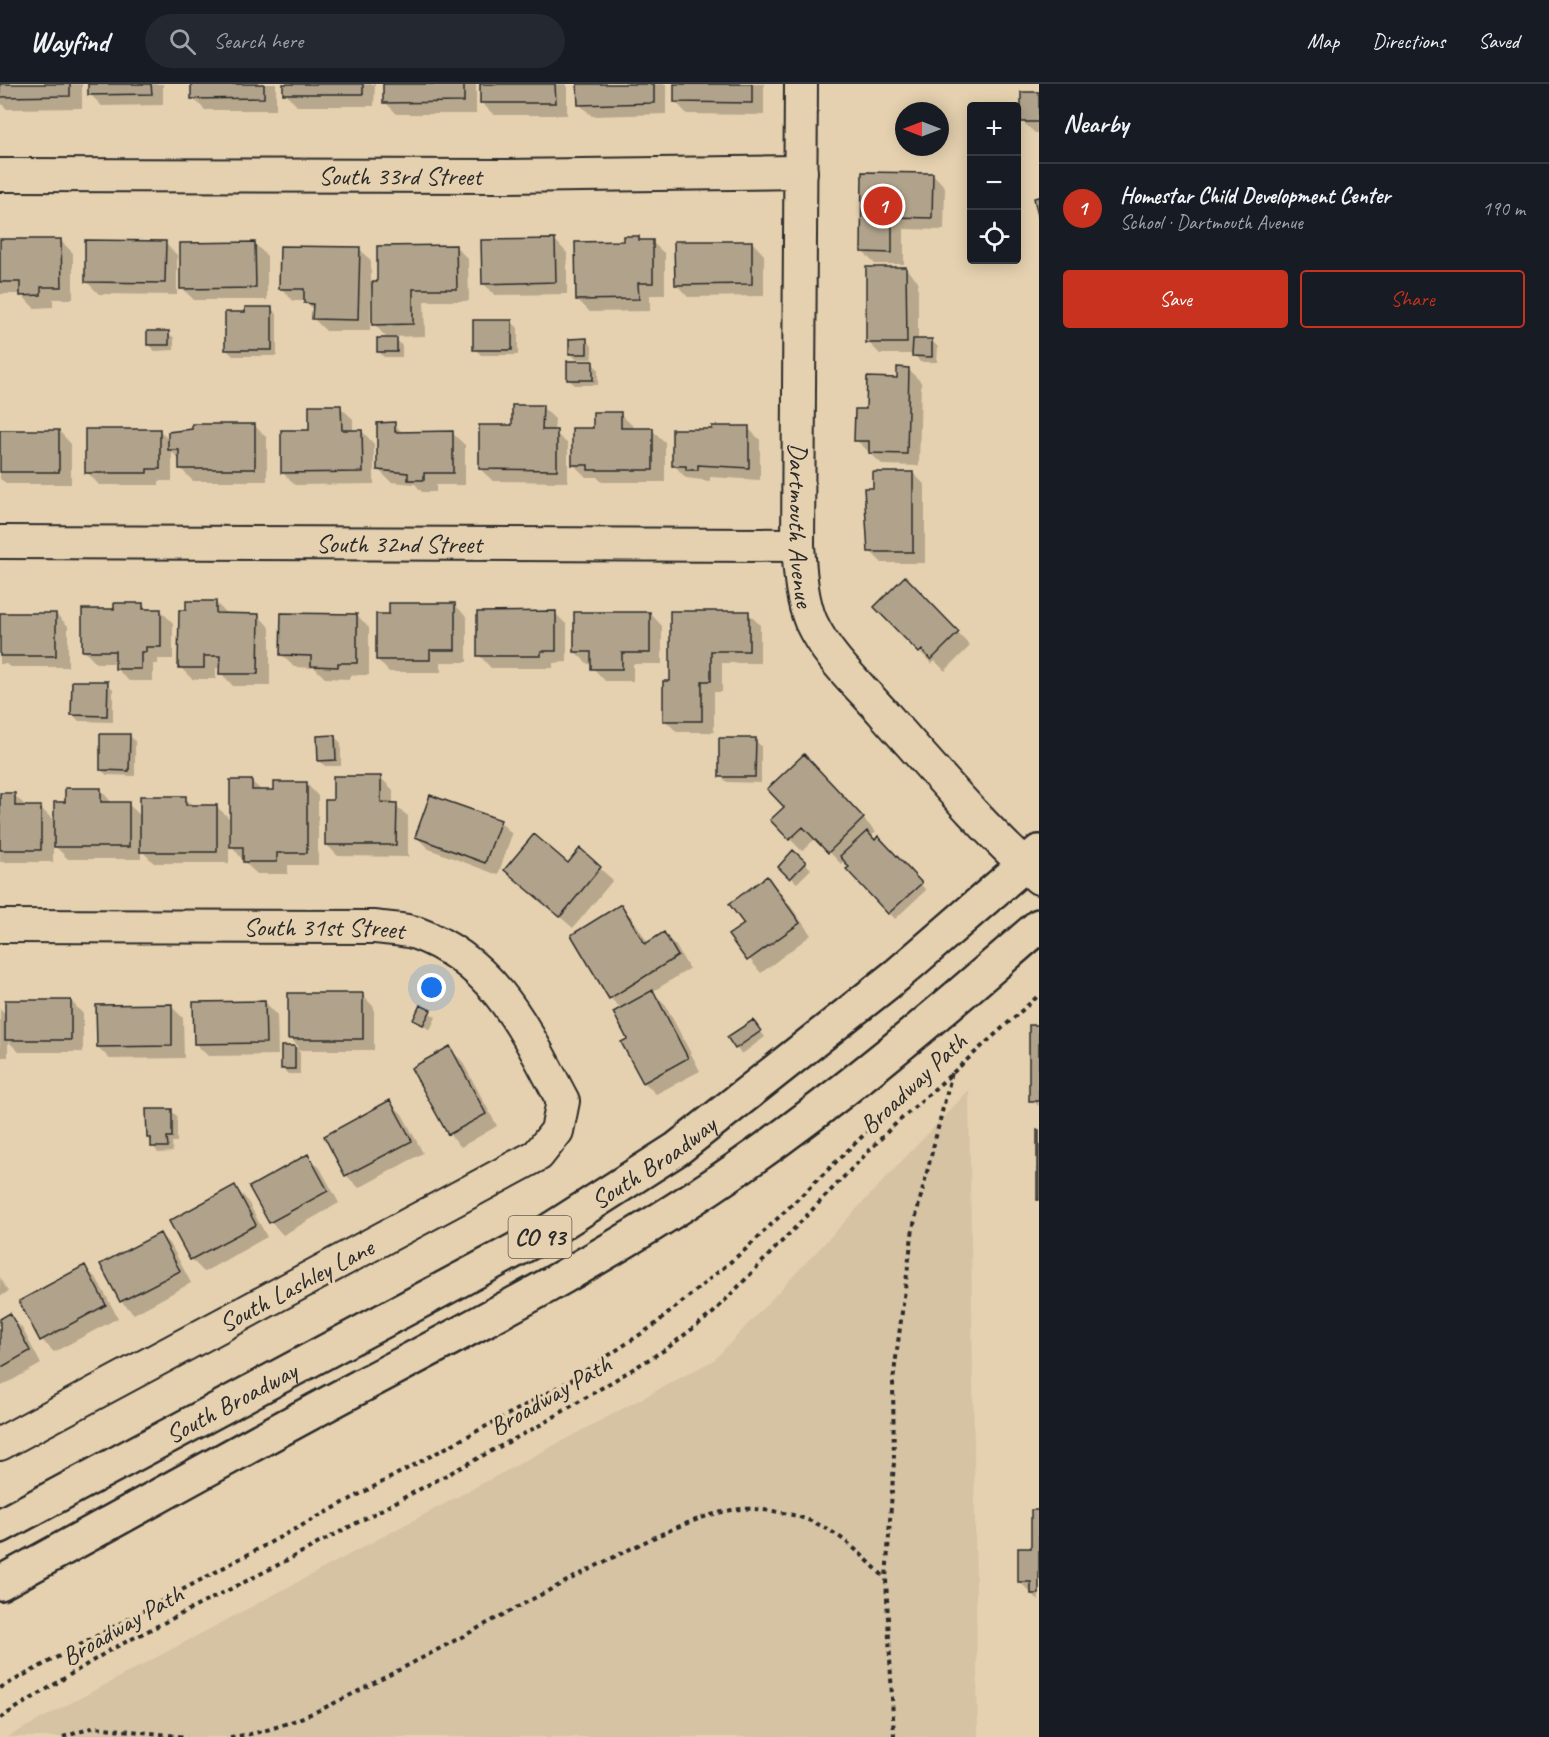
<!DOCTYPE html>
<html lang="en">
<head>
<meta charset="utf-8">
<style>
	body { margin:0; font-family:Caveat,sans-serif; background:#242831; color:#f1f3f6 }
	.controls { position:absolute; right:18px; top:18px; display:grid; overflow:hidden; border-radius:6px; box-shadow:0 3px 15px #0003 }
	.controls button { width:54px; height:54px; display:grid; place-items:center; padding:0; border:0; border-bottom:2px solid #363941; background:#171b24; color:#f1f3f6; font:30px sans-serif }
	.compass { position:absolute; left:895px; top:18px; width:54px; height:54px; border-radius:50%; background:#171b24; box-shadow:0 3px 15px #0003; rotate:270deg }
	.you { position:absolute; left:432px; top:904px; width:21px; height:21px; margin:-15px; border:4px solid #fff; border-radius:50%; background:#1a73e8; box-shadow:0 0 0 9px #1a73e833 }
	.badge { display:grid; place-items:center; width:39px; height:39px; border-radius:50%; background:#c8321e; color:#fff; font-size:20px; font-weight:700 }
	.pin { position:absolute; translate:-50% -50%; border:3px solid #fff; box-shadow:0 2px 6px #0006 }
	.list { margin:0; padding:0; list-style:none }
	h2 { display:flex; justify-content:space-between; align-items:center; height:78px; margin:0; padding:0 24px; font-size:26px }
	h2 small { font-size:20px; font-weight:400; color:#9ea1a6 }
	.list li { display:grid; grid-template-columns:39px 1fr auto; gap:18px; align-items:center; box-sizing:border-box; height:90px; padding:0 24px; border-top:2px solid #363941 }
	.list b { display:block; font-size:22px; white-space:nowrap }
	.list p { margin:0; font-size:20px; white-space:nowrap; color:#9ea1a6 }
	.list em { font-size:20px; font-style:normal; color:#9ea1a6 }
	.actions { display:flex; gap:12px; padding:18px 24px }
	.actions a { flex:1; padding:14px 0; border:2px solid #c8321e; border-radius:6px; text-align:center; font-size:21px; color:#c8321e }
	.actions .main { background:#c8321e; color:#fff }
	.icon { flex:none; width:33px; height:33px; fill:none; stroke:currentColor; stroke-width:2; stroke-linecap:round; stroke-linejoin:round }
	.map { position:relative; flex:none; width:1039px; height:1653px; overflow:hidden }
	header { display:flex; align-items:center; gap:36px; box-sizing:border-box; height:84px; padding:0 30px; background:#171b24; border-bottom:2px solid #363941 }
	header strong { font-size:28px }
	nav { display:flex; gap:33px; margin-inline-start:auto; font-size:21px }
	.search { width:420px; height:54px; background:#242831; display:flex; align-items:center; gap:15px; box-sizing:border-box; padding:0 21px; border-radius:33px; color:#9ea1a6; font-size:22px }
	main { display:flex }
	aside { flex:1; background:#171b24 }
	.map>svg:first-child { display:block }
</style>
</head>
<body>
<header>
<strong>Wayfind</strong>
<div class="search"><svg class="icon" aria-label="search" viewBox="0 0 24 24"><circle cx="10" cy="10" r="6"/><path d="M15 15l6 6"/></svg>Search here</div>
<nav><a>Map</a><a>Directions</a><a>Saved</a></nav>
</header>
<main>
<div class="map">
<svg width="1039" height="1653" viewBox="0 0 1039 1653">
	<rect width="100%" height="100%" fill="#e5d1af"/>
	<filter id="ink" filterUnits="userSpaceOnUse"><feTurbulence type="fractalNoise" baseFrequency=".0167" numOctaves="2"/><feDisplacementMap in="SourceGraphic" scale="12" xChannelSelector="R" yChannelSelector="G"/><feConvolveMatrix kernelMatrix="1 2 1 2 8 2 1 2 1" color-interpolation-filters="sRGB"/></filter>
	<g filter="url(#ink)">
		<path fill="#d5c3a4" d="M969,1006L978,1653H7L714,1276Z"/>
		<path fill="#0003" d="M0,0H82V24L7,25L0,18Z
			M90,0H163V21L102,22L90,10Z
			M193,0H276V26H205L193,14Z
			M285,0H375L374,22H297L285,9Z
			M385,0H476V30H397L385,18Z
			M482,0H567V31H494L482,19Z
			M579,0H666V30L592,32L579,20Z
			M675,0H764V31L687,30L675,17Z
			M1022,9H1039V49H1035L1022,37Z
			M864,89L933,90L945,103L944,146L904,145V180H875L863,168Z
			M638,153L643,158H652L665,170V211H650V227L590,228L578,216L624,158Z
			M60,156L73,169V215H53V223L34,224L21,210H0V157Z
			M555,156L567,169V210L495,211L483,199Z
			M752,158L764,171V212L688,213L676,200Z
			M165,159L177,171V211L99,210L86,197Z
			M254,159L267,172V216H194L182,204Z
			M456,163L468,175L469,217H424L425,252L386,253L374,240L373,205H371L370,247H326L314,235V227L306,217H293L281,204L359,164L371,177V199H379Z
			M906,185L918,197V256L932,257L938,263L937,278H920L914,270H880L868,258Z
			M271,224L277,230V272H233L227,266L246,229Z
			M512,238L518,244V271H481L475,265Z
			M168,249L174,254V266L155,267L149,261Z
			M397,256L402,262V273H384L378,267Z
			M586,256L592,262V275H576L570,269Z
			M592,279L598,285V301H575L569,296Z
			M908,285L921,298L919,382L883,381L856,356L867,327Z
			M340,323L353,335V347H362L374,360V400L295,401L283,389L310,348Z
			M542,323L555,335L554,348L568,360V398L493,397L480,385Z
			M620,330L633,342V346H652L665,358V398H602L597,393H586L574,381L594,346Z
			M394,340L403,349H452L465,361V401H436V408H422L415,400L391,398L379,386Z
			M254,341L267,354V397H193L180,384V377L172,368V397H159V401H99L87,388L159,346L169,356Z
			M748,344L760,356V396L710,393V397L686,394L674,381Z
			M0,347H59L71,360V400H8L0,395Z
			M913,389L925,401V479H882L870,467L866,406H874Z
			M905,494L970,562L945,587L935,577L932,580L876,523Z
			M216,519L228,531H258L270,544V602H233L221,589V584H216V595H192L180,583Z
			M454,520L467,533V578H441V588H389L377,575L391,531Z
			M143,521L149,527H161L173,539V575H158V580H153V597H129L117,585V579H96L84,567L115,527Z
			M555,529L567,541V578L553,579V584H491L479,571Z
			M650,529L662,542V580H633V597H605L593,584V580H588L575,568Z
			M748,529L760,541V579H722V608H714V648H677L665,636L671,598Z
			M0,530H56L68,542V583H10L6,580H0Z
			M357,531L369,544V591H350V595L325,594L315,584L294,583L282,571Z
			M107,599L113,605V638L79,637L73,631Z
			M129,651L135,657V692L107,691L101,686Z
			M335,653L341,659V682H325L319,676Z
			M755,656L761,662V699L727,698L721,692Z
			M816,685L876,748L870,753L875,758L884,760L926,806L895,835L849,785L851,783L845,776L841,780L816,754L802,767L790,755L786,723Z
			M381,694L393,706V720L408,732V773L338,772L326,760L334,718Z
			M251,697L262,707H276L306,699L318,712V781H288V790H257L244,778L232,762Z
			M100,705L113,720H128L142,733L185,714L194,722H216L229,734V779H154L141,766V775H68L53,760V778H0V710L14,711L27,723L41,724L56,739L67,720Z
			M500,738L512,750L498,791L429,765L416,753Z
			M580,767L613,796L573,844L506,786L568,781Z
			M794,768L811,785L797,799L780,783Z
			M767,794L779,806L811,851L761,889L730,851L746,840Z
			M621,822L633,835L648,859L664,850L676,862L689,885L652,908L665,920L700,987L656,1010L644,998L622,925L610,914Z
			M362,911L374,923V966H298L300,969V990H288L282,984V964L299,963L290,954Z
			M71,917L83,930V968H19L8,957V973H0V925L7,932Z
			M265,918L277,931L278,971L208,972L195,959Z
			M171,922L183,934L184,974L110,975L98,963Z
			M421,923L436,933L430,946L414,936Z
			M1031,942H1039V1022L1031,1016Z
			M758,944L765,953L742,970L736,964Z
			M449,964L462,977L497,1042L461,1063L449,1050Z
			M390,1018L402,1030L423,1069L359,1104L346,1091L326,1053Z
			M171,1027L177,1032V1058H172L173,1068L158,1069L148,1053Z
			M308,1072L320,1084L339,1119L283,1151L271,1138L251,1103Z
			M235,1103L247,1116L267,1153L204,1188L191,1175L171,1138Z
			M160,1150L172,1163L191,1199L134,1230L121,1217L102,1181Z
			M84,1183L97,1195L118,1234L54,1268L42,1256L21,1217Z
			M0,1193L8,1208L0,1212Z
			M9,1231L22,1244L41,1280L0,1303V1236Z
			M1032,1428H1039V1517L1019,1497L1032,1466Z"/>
		<path fill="#b1a38b" stroke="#2b2b2b" stroke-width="1.5" d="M0,0H70V12L0,13Z
			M88,0H151L152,10L88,11Z
			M191,0H264V14L191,15Z
			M283,0H363V10H283Z
			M383,0H464V18L383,19Z
			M480,0H555L556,19H480Z
			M577,0H654V19L578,21Z
			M674,0H752V19L674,18Z
			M1021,8H1039V38H1021Z
			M862,88L933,89L932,134L892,133V169L861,168Z
			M1039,113V136L1034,114Z
			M623,152H639V156H653V199H638L639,215L576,216L575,158L623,157Z
			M0,155H61L62,203H41V211L20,212V198H0Z
			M555,155L556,198L482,200L481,156Z
			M85,156L166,157L165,199L85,198Z
			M674,157H752V200L675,201Z
			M255,158L256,204L180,205V159Z
			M456,161L457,205H413V240L372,241V198H377V162Z
			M280,162L360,163L358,236L312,235L313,220L304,219V205H279Z
			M866,183H906L907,259H866Z
			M245,223H272V266H225V228H245Z
			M473,236H512V266H473Z
			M147,247H169V261H147Z
			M377,254H397V268H377Z
			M587,254V270H569V255Z
			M913,255H932V273L912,272Z
			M567,277H593V296H567Z
			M897,283L909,284L907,370L869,369V357H854L855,325H866L867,293L897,294Z
			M309,321H341L342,346H362L363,388L281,389V346H309Z
			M512,321H543L542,346H557V386L479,385V341H512Z
			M593,328H621V344H653V386H588V381H572V344H593Z
			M395,338V348L453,347V389H424V396H408V389L377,386V339Z
			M192,340H255V385H179V366H168V348L192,345Z
			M712,342H749V384L698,381V386H686V382H672V345H712Z
			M85,345H160V385H147V389H85Z
			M0,346H59V388H0Z
			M873,388H913V468H868L864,404H873Z
			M905,492L959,548L931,576L922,566L919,569L874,523Z
			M186,517H216V529L259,530L258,590H219L220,572H204V584H178L179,526H186Z
			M114,519H143V525H161V563H146V568H141V585H115V567H82V525H114Z
			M389,519H455V566H430V576H376V530H389Z
			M556,527V567H541V572H477V528Z
			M670,527H749V567H711V597H702V637H663V597H670Z
			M574,528H650V569H622V585H591V568H574Z
			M0,529H56V572H0Z
			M281,529L357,530V579H338V583L311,582V572L280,571Z
			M72,597H108L107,632L71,631Z
			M100,650H130L129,687L100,686Z
			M335,651L336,676L318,677L317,652Z
			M719,654H756L755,693H719Z
			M804,670L864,734L828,769L803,743L789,756L770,736L784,723L767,705Z
			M333,692H381V718L397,719L396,761H325V716H333Z
			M230,696H252V706H274V698H307V769H277V778H243V763H230Z
			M65,704H101V718H129V763H54V718H65Z
			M0,709H15V722H41V766H0Z
			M430,711L501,736L485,779L415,753Z
			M140,712H186V721H217V768H140Z
			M867,747L875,756L878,752L922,799L888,830L846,785L849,783L840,772Z
			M534,750L568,779L580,764L601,783L560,833L504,786Z
			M793,766L806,778L790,795L778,783Z
			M767,792L800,839L747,877L728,851L744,840L729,820Z
			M621,820L645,860L664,848L678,872L609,915L571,851Z
			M653,906L688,974L643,999L621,958L627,955L613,928Z
			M288,909H363V955H288Z
			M5,916H71V956H5Z
			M265,917L266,959L194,960L193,918Z
			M172,920V962L97,963L96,921Z
			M420,921L431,926L423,941L413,936Z
			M753,936L761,947L735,965L727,953Z
			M1029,941H1039V1017H1029Z
			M281,962H295V985H281Z
			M450,962L486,1030L448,1051L411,984Z
			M390,1016L412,1057L345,1092L324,1052Z
			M146,1025H172V1053H167L168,1063H151V1054H147Z
			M1037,1046H1039V1116H1037Z
			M308,1070L328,1107L269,1139L249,1103Z
			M235,1101L256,1141L190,1176L169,1137Z
			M160,1149L180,1187L120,1218L100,1180Z
			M85,1181L106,1221L40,1257L19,1217Z
			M10,1229L30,1267L0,1284V1235Z
			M1031,1426H1039V1510H1031V1498H1018V1464H1031Z"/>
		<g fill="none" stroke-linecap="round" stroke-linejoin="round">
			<defs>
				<g id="minor">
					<path id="s1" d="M801,0L798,461C800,486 801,514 811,538C827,573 860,602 885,631C935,687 983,744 1039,794"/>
					<path id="s2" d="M0,91L507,92L801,88"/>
					<path id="s3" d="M0,458L798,461"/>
					<path id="s4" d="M0,842L375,843C388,845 404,845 416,849C496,878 526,948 563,1017L557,1047L538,1071L0,1360"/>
				</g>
				<g id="major">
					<path id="s5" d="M0,1442L538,1154L677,1065L897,891L1039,768"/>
					<path d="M0,1499C120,1434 238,1367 359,1303C478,1240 596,1179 709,1104C826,1026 933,935 1039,842"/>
				</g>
			</defs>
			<use href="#minor" stroke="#2b2b2b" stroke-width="36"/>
			<use href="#major" stroke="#2b2b2b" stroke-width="38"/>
			<path stroke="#2b2b2b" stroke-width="4" stroke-dasharray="4.5 4.5" stroke-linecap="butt" d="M0,1604L570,1297L653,1242L746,1165L904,1012
				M0,1634L110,1566L274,1483L542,1340L666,1265L713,1229L889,1046L1039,911
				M63,1653L95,1643L187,1653
				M230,1653C286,1648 348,1612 397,1587C474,1547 549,1505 626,1467C661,1450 716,1422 754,1425C818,1430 843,1451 886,1495
				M894,1653L886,1495L894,1378L893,1297L913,1144L952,988"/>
			<use href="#minor" stroke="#e5d1af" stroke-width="32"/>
			<use href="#major" stroke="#e5d1af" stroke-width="33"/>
		</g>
	</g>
	<g text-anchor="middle" stroke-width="6" stroke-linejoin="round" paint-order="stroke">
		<rect fill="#e5d1af" stroke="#635d53" stroke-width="1.5" x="508.5" y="1132" width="63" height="42" rx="4.5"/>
		<g font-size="24" font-weight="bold" fill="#2b2b2b">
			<text x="540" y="1161">CO 93</text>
		</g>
		<g font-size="26" fill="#2b2b2b" stroke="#e5d1af">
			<text dy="9" stroke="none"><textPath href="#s2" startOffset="400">South 33rd Street</textPath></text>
			<text dy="9" stroke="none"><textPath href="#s1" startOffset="441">Dartmouth Avenue</textPath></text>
			<text dy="9" stroke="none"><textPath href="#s3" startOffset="399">South 32nd Street</textPath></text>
			<text dy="9" stroke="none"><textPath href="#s4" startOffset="324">South 31st Street</textPath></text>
			<text transform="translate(913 999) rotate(-43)" y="9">Broadway Path</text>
			<text dy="9" stroke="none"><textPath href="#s5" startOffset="748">South Broadway</textPath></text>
			<text transform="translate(296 1201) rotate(-28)" y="9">South Lashley Lane</text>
			<text transform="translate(550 1311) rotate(-30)" y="9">Broadway Path</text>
			<text dy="9" stroke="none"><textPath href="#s5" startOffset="262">South Broadway</textPath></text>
			<text transform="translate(122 1541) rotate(-30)" y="9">Broadway Path</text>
		</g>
	</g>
</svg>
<div class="controls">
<button>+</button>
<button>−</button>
<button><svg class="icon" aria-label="locate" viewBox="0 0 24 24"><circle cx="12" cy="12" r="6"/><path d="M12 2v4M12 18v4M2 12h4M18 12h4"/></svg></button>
</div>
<svg class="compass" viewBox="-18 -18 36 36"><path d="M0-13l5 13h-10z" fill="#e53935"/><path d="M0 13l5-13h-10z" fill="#9ea1a6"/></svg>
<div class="you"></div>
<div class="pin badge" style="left:883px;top:122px">1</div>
</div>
<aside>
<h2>Nearby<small></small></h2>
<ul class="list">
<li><span class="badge">1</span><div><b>Homestar Child Development Center</b><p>School · Dartmouth Avenue</p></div><em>190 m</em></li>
</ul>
<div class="actions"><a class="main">Save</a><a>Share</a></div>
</aside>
</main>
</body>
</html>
